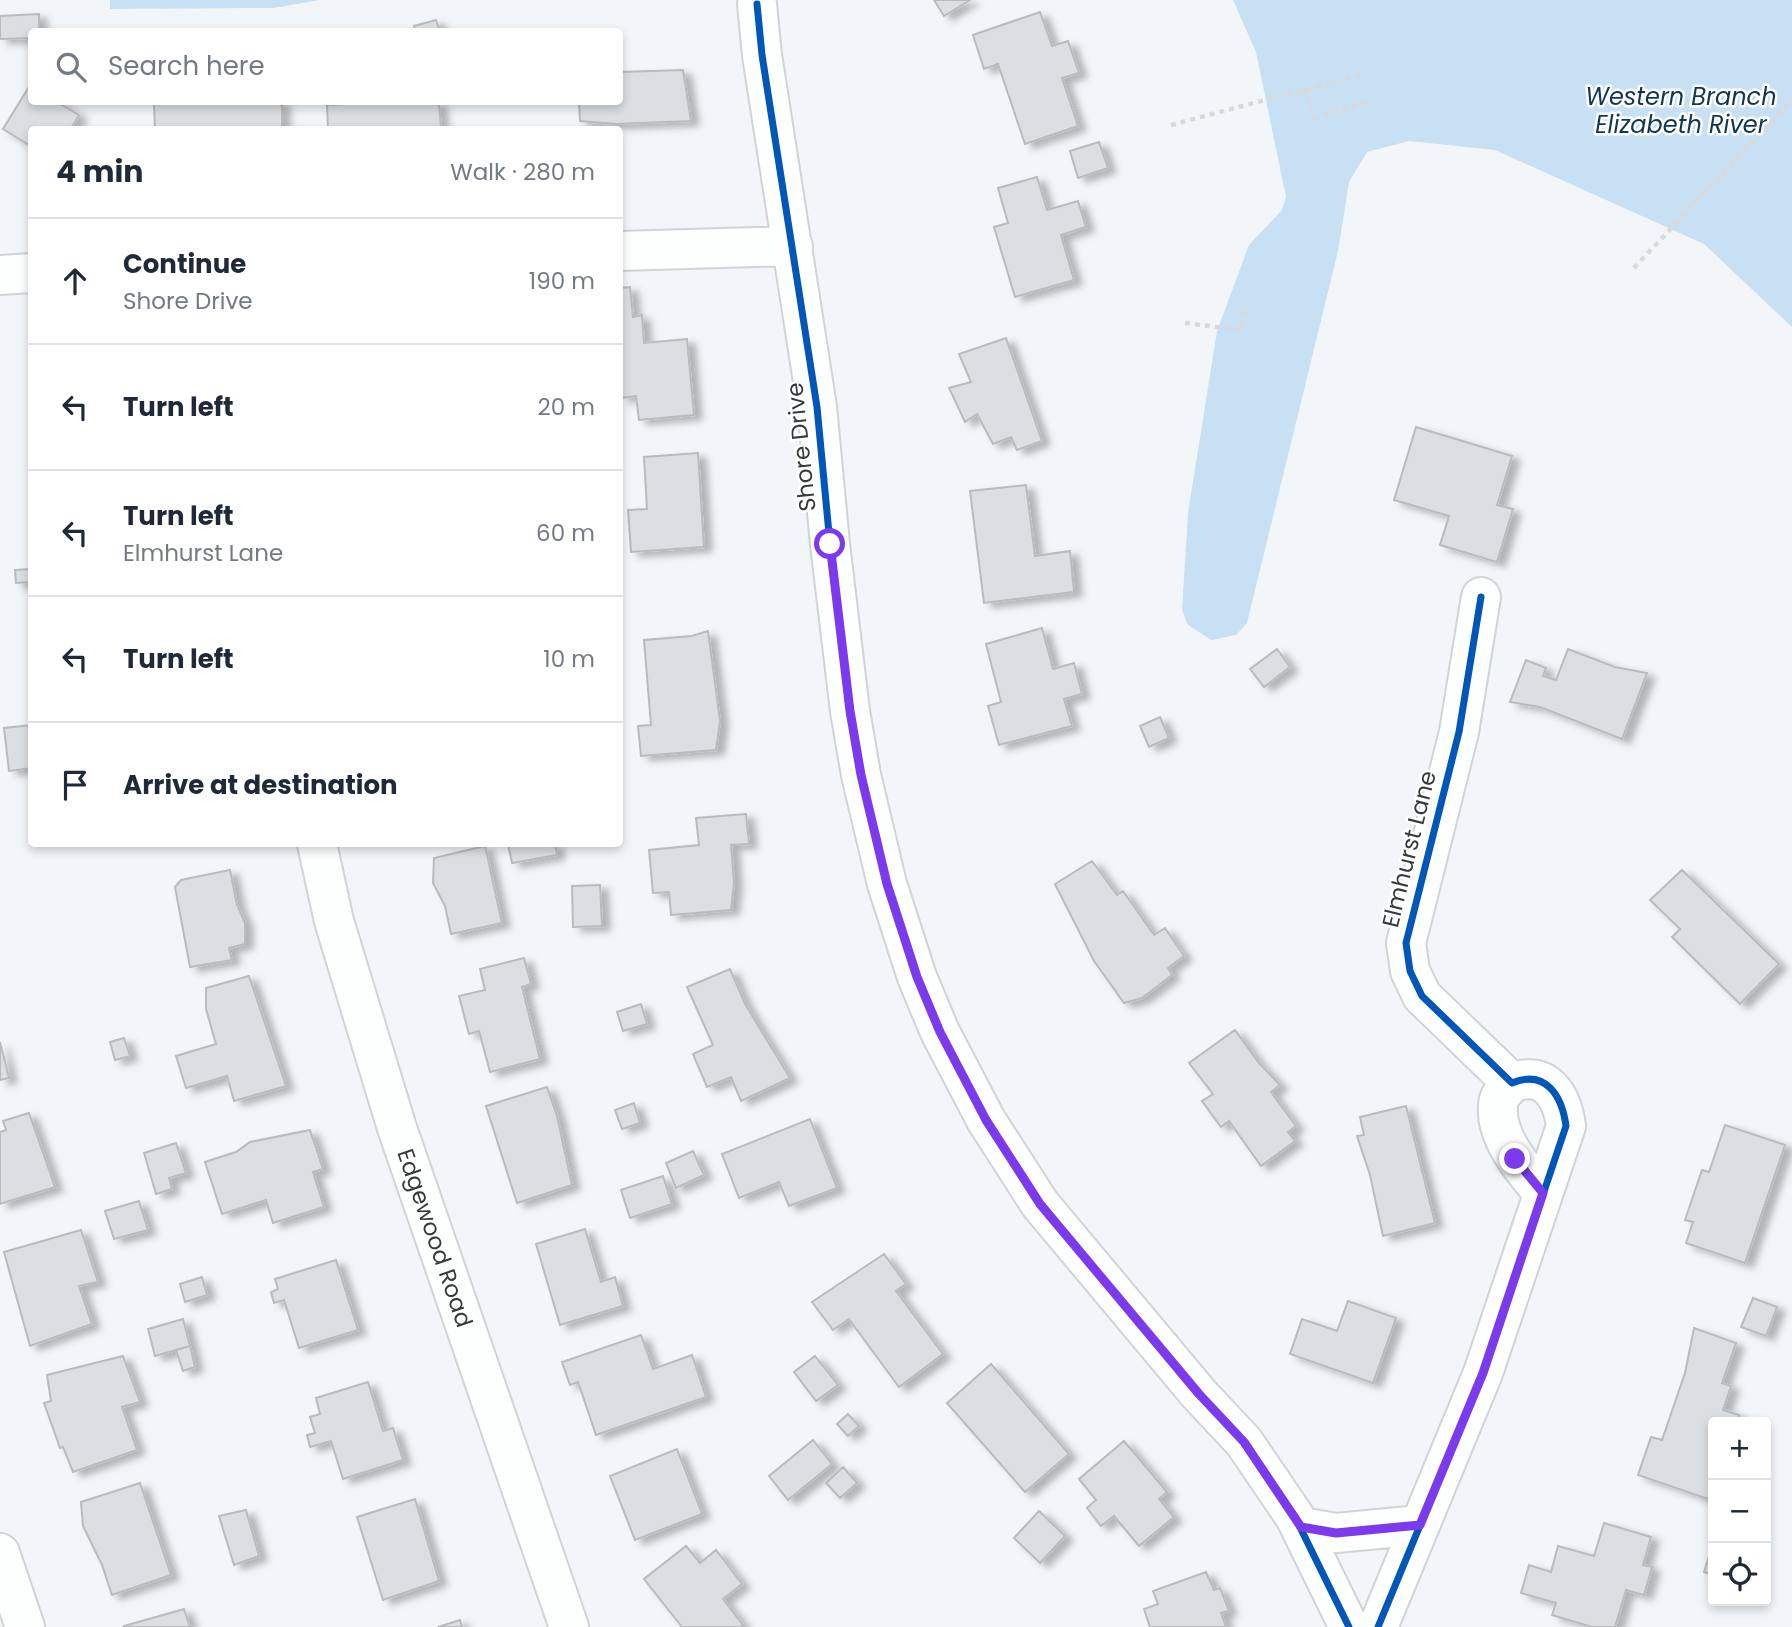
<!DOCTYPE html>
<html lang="en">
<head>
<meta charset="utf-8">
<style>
	body { margin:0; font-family:Poppins,sans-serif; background:#f2f2f3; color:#1f2937 }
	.controls { position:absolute; right:21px; bottom:21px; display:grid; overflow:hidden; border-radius:7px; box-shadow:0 4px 10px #0003 }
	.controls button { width:63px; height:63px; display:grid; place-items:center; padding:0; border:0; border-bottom:2px solid #e0e1e3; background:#fff; color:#1f2937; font:35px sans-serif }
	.stop { position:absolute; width:21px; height:21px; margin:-16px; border:5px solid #7c3aed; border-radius:50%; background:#fff }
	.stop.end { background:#7c3aed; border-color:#fff; box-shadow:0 2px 7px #0008 }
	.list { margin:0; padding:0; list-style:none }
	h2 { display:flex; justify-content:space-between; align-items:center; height:91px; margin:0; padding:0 28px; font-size:30px }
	h2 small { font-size:23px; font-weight:400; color:#747a83 }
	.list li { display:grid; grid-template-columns:46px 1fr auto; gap:21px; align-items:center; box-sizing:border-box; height:126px; padding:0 28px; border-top:2px solid #e0e1e3 }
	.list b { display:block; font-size:26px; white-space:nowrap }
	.list p { margin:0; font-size:23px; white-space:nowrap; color:#747a83 }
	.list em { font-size:23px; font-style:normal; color:#747a83 }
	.icon { flex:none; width:38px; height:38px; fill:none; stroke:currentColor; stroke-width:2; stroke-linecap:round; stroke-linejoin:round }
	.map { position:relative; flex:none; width:1792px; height:1627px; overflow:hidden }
	.search { position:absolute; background:#fff; box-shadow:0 4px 10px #0003; left:28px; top:28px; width:595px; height:77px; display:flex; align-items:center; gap:18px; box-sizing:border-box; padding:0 24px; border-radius:7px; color:#747a83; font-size:26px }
	.panel { position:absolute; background:#fff; box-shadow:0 4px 10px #0003; left:28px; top:126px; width:595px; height:721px; border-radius:7px }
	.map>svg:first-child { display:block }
</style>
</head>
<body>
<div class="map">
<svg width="1792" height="1627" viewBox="0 0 1792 1627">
	<defs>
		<filter id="shadow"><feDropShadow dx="8" dy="4.5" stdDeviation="3.5" flood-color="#0004"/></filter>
	</defs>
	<rect width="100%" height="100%" fill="#f3f6f9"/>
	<path fill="#c7e0f3" d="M110,0H319L274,8L110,9Z
		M1233,0H1792V327L1704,244L1495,150L1409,141L1367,152L1349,182L1338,251L1247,623L1236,635L1211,640L1187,624L1182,610L1188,513L1217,331L1249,245L1282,210L1286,197L1256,52Z"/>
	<path fill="#dcdfe1" stroke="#b9bbbd" stroke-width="2" filter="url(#shadow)" d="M934,0H970L944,16Z
		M1040,12L1052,46L1068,41L1079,73L1062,78L1078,126L1025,144L998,64L984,69L973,35Z
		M39,14V32H32V38L0,39V16Z
		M436,20L440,32H416L414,26Z
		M683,70L691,121L616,124L580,121L579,102H620V72Z
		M30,85L32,102H57L79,115L70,130H32V147L3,129Z
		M198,102H282V130H155L154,103Z
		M361,102H403V104L439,103L441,130H328L327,105L361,103Z
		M1099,142L1108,168L1078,178L1070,151Z
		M1037,177L1047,210L1078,201L1086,227L1061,235L1074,280L1015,297L994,227L1008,223L998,188Z
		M630,287L633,317L642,315L644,343L687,339L694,415L639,420L636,396L621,398L620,386V288Z
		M1006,338L1042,441L1017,450L1011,437L993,444L977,414L965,422L949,388L971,382L959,354Z
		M1416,427L1512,456L1497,505L1513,509L1497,562L1440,545L1449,516L1394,500Z
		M698,453L704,547L631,552L628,510L647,509L644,457Z
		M1026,485L1035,556L1070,551L1074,592L984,603L970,491Z
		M32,569V582L16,583L15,570Z
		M1042,628L1053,669L1074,663L1082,694L1064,699L1072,726L999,745L988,706L1001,702L986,644Z
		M708,631L720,721L716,750L641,756L638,726L651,725L644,640L692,636Z
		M1277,649L1290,667L1264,687L1250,669Z
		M1568,649L1615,667L1647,673L1622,739L1540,707L1510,702L1526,660L1546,668L1543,676L1556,680Z
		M1160,717L1169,738L1149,747L1140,726Z
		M32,725V768L9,771L4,728Z
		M746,814L749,844L731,845L734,882L731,910L671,915L669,892L653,893L649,850L699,845L696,818Z
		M508,844H555L557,855L512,863Z
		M485,846L502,923L451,934L445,906L433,883L434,858Z
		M1092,861L1117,895L1123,891L1154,935L1165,928L1184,956L1168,968L1172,975L1142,998L1124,1003L1094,961L1055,884Z
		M230,870L237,905L245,923V944L229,948L232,960L190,967L175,887L181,880Z
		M1682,870L1779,964L1740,1004L1672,937L1680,929L1650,900Z
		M600,885L602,926L573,927L572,886Z
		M524,958L531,984L522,987L540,1059L490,1072L479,1031L469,1034L459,996L485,990L480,969Z
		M730,969L745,1004L790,1078L741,1101L731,1077L707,1087L693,1054L713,1045L687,987Z
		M249,976L286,1086L234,1101L227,1076L186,1088L176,1056L216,1044L206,1009V988Z
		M641,1004L647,1024L623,1031L617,1012Z
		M1235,1030L1259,1063L1280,1085L1271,1092L1296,1126L1288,1132L1295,1141L1261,1166L1229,1121L1221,1127L1202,1101L1213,1094L1189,1063Z
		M124,1038L130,1056L115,1060L110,1042Z
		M0,1042L9,1078L0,1080Z
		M547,1087L557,1116L572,1185L517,1203L486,1106Z
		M634,1103L640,1123L622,1129L615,1110Z
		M1406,1106L1435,1223L1383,1236L1370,1175L1357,1136L1364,1135L1360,1117Z
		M29,1113L55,1187L0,1204V1132L6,1130L3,1121Z
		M810,1119L837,1188L789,1206L779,1182L739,1198L722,1154Z
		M1725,1125L1785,1145L1745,1263L1686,1243L1693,1222L1685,1220L1702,1170L1709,1172Z
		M310,1130L323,1169L313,1172L324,1207L273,1223L266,1200L222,1214L205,1162L236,1152L250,1142Z
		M176,1143L186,1173L169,1178L172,1189L156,1194L144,1153Z
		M693,1151L704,1175L676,1188L666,1163Z
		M663,1176L672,1204L630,1218L621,1190Z
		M139,1201L148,1230L114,1239L105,1211Z
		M585,1229L601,1282L615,1277L623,1306L560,1325L536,1244Z
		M81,1230L98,1282L79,1286L92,1324L30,1346L4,1252Z
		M884,1254L906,1284L896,1291L943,1354L899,1387L849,1319L833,1330L812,1302Z
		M336,1260L358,1330L299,1348L284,1300L274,1303L271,1292L278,1289L275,1279Z
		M202,1277L207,1295L185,1302L180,1284Z
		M1753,1298L1777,1307L1766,1336L1741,1327Z
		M1348,1301L1396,1318L1373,1383L1290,1354L1302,1319L1337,1331Z
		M183,1319L190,1346L155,1356L148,1329Z
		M1694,1328L1736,1343L1722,1383L1731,1386L1723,1410L1739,1415L1737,1422H1713V1482L1708,1499L1638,1475L1651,1437L1662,1440L1685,1373Z
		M641,1335L653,1369L692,1355L706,1397L596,1435L578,1382L570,1385L562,1362Z
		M190,1346L195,1367L183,1371L176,1350Z
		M123,1356L140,1402L122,1407L137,1450L73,1472L63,1447L60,1448L44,1403L51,1401L47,1375Z
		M815,1356L838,1385L816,1401L794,1372Z
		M991,1364L1069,1454L1025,1492L947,1403Z
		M368,1382L383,1431L393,1428L403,1460L343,1479L331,1441L310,1447L307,1435L315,1433L310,1417L320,1414L316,1398Z
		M848,1414L859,1426L848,1436L837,1424Z
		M813,1440L832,1464L788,1500L769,1476Z
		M1124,1441L1167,1492L1159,1499L1174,1517L1139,1546L1114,1516L1101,1526L1087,1508L1096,1500L1079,1479Z
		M677,1449L702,1514L635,1540L610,1476Z
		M843,1467L857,1483L840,1498L826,1483Z
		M140,1483L171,1575L112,1595L102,1565L83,1526L81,1502Z
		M415,1499L439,1581L383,1600L357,1517Z
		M246,1510L259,1556L234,1565L219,1516Z
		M1039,1511L1065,1536L1040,1563L1014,1538Z
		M1604,1523L1651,1537L1643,1565L1652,1567L1644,1595L1626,1590L1615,1627H1592L1552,1615L1556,1603L1521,1593L1529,1565L1551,1572L1558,1546L1594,1556Z
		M1713,1544V1575L1704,1572Z
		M686,1546L700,1563L716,1550L742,1584L723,1599L743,1625L740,1627H682L644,1579Z
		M1206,1572L1214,1590L1220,1588L1229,1611L1221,1613L1226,1627H1150L1144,1609L1158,1604L1153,1591Z
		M184,1609L190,1627H125L124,1626Z
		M460,1620L462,1627H438Z"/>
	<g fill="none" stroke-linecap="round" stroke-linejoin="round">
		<defs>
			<path id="minor" d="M757,4L762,55L817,407L830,544L850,711L861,775L887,884L917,977L940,1032L986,1120L1040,1204L1199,1394L1244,1442L1295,1517L1349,1627
				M620,251L793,246
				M0,275L32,273
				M317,844L334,921L397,1128L569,1627
				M1512,1083C1505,1090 1498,1096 1498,1106C1495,1138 1525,1171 1543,1193
				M1301,1527L1336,1533L1420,1525
				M0,1553L25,1627
				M1378,1627L1483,1373L1566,1126C1562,1096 1546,1069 1512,1083L1422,996L1410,971L1406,943L1459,732L1481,597"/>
		</defs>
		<use href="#minor" stroke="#d1d3d6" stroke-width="42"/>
		<path stroke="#d9d9da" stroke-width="4.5" stroke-dasharray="5 5" stroke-linecap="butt" d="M1305,89L1314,118L1370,101
			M1171,125L1363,74
			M1634,268L1792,99
			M1185,323L1241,330L1244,306"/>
		<use href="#minor" stroke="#fdfefe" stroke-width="38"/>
		<defs>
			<path id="cycleway" d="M757,4L762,55L817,407L830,544L850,711L861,775L887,884L917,977L940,1032L986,1120L1040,1204L1199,1394L1244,1442L1295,1517L1349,1627
				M1378,1627L1483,1373L1566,1126C1562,1096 1546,1069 1512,1083L1422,996L1410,971L1406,943L1459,732L1481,597"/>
		</defs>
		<use href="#cycleway" stroke="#fff" stroke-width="11"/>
		<use href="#cycleway" stroke="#0057b8" stroke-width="7"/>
	</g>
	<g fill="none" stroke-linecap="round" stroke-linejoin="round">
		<path stroke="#7c3aed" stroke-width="9" d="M830,544L850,711L861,775L887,884L917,977L940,1032L986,1120L1040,1204L1199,1394L1244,1442L1301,1527L1336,1533L1420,1525L1483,1373L1543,1193L1515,1159"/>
	</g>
	<g text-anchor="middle" stroke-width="5" stroke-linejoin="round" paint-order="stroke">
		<g font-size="23" fill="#373a3b" stroke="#fff">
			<text transform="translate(801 447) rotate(-96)" y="8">Shore Drive</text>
			<text transform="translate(1409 849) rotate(-76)" y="8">Elmhurst Lane</text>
			<text transform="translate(435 1238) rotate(71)" y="8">Edgewood Road</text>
		</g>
		<g font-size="24" font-style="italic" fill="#0d3752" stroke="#fff">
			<text x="1681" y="105">Western Branch<tspan x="1681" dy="28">Elizabeth River</tspan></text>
		</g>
	</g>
</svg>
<div class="controls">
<button>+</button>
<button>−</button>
<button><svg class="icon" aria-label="locate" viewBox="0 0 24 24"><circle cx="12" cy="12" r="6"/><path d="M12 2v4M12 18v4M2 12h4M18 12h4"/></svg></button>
</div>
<div class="stop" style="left:830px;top:544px"></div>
<div class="stop end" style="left:1515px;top:1159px"></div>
<div class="search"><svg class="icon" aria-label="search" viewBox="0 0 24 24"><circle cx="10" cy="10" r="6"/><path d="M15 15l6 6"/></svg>Search here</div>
<section class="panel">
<h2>4 min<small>Walk · 280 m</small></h2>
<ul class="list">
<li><svg class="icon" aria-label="ahead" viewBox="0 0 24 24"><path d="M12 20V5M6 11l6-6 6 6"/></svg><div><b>Continue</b><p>Shore Drive</p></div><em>190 m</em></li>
<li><svg class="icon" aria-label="left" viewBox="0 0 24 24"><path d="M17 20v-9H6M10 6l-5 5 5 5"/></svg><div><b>Turn left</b></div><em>20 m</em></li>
<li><svg class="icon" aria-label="left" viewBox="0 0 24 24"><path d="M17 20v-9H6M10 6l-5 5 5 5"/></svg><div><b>Turn left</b><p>Elmhurst Lane</p></div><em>60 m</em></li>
<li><svg class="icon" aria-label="left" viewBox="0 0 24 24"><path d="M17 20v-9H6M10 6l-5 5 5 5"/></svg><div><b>Turn left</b></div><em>10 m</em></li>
<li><svg class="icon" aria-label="arrive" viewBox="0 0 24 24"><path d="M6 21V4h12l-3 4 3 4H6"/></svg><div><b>Arrive at destination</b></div></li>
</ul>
</section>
</div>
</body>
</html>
